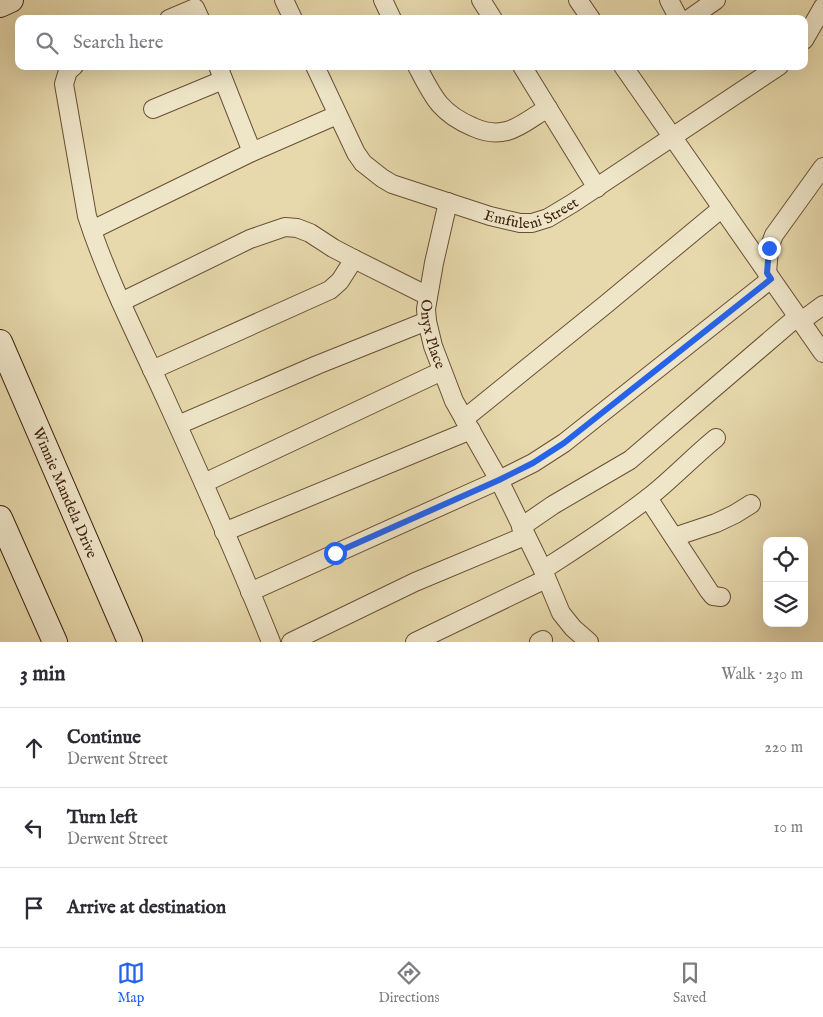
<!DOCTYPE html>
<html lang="en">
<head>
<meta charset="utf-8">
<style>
	body { margin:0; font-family:"IM FELL English",serif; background:#f7f7f7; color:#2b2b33 }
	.controls { position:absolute; right:15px; bottom:15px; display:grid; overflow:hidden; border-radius:10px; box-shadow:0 5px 20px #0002 }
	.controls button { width:45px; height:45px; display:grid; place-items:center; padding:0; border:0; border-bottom:1px solid #e1e1e2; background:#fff; color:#2b2b33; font:25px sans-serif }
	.stop { position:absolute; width:15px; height:15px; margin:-11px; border:4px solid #2563eb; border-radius:50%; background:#fff }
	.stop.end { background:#2563eb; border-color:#fff; box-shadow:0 1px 5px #0008 }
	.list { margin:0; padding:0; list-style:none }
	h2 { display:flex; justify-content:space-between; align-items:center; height:65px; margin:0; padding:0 20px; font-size:21px }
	h2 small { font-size:16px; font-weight:400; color:#7c7c81 }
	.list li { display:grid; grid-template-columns:32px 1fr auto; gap:15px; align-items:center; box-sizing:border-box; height:80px; padding:0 20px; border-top:1px solid #e1e1e2 }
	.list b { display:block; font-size:19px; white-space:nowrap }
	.list p { margin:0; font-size:16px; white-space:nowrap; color:#7c7c81 }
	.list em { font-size:16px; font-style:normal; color:#7c7c81 }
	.icon { flex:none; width:28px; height:28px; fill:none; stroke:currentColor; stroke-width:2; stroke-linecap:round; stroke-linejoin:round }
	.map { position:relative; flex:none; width:823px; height:642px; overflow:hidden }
	.search { position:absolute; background:#fff; box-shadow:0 5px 20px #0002; left:15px; right:15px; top:15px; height:55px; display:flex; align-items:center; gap:12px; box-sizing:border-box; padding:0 18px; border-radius:10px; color:#7c7c81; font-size:19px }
	.sheet { height:305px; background:#fff }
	nav { display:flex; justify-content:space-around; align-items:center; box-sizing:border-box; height:70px; border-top:1px solid #e1e1e2; background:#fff; font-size:14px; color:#7c7c81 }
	nav a { display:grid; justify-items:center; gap:2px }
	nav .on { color:#2563eb }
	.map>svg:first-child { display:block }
</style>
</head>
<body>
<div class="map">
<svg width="823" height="642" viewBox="0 0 823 642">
	<rect width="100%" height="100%" fill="#e7d9ac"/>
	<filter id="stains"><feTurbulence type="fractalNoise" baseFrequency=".004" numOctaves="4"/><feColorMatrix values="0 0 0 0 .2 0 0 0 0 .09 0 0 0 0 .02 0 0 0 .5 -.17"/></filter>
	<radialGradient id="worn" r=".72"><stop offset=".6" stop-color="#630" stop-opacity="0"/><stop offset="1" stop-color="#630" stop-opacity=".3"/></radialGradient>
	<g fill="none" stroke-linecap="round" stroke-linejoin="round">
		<defs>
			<g id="street">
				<path d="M284,0L293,19"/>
				<path d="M383,0L392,19"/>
				<path d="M481,0L493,19"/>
				<path d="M578,0L591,19"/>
				<path d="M669,0L679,19"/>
				<path d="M169,19L195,8L200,19"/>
				<path d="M689,19L716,0"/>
				<path d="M804,40L823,7"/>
				<path d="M74,66L68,71L64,84L87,216C108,281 140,342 168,404C204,483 239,562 271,642"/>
				<path d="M218,66L252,152"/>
				<path id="s1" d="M315,66L356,153L363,163L382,178L392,184L490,216L520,223H532L548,218L573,203L779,66"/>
				<path d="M417,66C433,97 440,113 473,127C484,132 496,134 507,131C522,127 535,115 548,108"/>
				<path d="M522,66L597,188"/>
				<path d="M623,66L823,353"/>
				<path d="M153,109L223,80"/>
				<path id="s2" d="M448,202L434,263L426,309L427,321L433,346L454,401L499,480L543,570L561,613L573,628L589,642"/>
				<path d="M92,230L252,152L337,115"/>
				<path d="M767,273L769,248L774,235L823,167"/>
				<path d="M121,302L250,239L285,227L297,228L310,233L333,248L354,259L428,296"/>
				<path d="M800,322L823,305"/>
				<path d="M152,370L330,290L340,281L354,259"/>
				<path d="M464,419L605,305L722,208"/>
				<path d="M178,425L317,365L427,321"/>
				<path d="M204,483L442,371"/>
				<path d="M648,498L709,591L713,596L721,597"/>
				<path d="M521,527L553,505L630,460L797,317"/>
				<path d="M224,532L471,430"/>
				<path d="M674,537L716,523L735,514L751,504"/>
				<path d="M543,570C580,546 618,522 653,494C675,476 694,456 716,438"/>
				<path d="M250,592L499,480L533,463L564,443L771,279"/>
				<path d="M291,642L415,582L525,536"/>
				<path d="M415,642L546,579"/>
				<path d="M539,642L543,640"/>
			</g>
			<g id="secondary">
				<path d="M0,5L11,0"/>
				<path id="s3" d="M0,342L130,642"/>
				<path d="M0,518L55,642"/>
			</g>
		</defs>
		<use href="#street" stroke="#684f35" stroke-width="20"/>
		<use href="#secondary" stroke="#3d210d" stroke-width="26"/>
		<use href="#street" stroke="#efe6c9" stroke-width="18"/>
		<use href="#secondary" stroke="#efe6c9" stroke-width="24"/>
	</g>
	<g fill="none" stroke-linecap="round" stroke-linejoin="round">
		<path stroke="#2563eb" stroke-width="6" d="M335,553L499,480L533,463L564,443L771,279L767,273L769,248"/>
	</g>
	<g text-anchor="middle" stroke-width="4.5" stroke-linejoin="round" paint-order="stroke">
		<g font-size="15" fill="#3d210d" stroke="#efe6c9">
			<text dy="5" stroke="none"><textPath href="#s1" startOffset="291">Emfuleni Street</textPath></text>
			<text dy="5" stroke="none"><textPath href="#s2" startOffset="135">Onyx Place</textPath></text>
			<text dy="5" stroke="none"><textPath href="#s3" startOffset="164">Winnie Mandela Drive</textPath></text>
		</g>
	</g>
	<rect width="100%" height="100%" filter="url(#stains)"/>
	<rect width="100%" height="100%" fill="url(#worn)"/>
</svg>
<div class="controls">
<button><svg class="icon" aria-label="locate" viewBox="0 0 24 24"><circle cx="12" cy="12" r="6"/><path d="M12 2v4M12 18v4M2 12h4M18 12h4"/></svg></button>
<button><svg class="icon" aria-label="layers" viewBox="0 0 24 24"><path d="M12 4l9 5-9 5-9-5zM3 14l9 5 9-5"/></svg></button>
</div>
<div class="stop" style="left:335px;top:553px"></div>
<div class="stop end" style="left:769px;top:248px"></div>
<div class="search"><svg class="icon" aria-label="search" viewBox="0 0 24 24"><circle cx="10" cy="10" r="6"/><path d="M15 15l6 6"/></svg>Search here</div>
</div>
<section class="sheet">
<h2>3 min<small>Walk · 230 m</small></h2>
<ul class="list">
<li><svg class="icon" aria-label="ahead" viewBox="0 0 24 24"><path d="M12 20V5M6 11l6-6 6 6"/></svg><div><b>Continue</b><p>Derwent Street</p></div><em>220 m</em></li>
<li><svg class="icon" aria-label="left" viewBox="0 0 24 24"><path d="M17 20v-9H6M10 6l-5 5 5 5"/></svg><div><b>Turn left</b><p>Derwent Street</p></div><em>10 m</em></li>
<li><svg class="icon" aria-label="arrive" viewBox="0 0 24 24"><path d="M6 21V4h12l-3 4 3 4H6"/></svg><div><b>Arrive at destination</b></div></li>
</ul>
</section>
<nav>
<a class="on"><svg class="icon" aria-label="map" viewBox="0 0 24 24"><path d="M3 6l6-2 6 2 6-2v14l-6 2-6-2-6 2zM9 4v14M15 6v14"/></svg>Map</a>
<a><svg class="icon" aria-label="directions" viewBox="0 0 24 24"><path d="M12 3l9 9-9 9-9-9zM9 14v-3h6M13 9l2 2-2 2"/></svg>Directions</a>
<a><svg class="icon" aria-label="saved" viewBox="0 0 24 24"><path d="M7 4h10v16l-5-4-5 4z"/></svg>Saved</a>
</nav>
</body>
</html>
